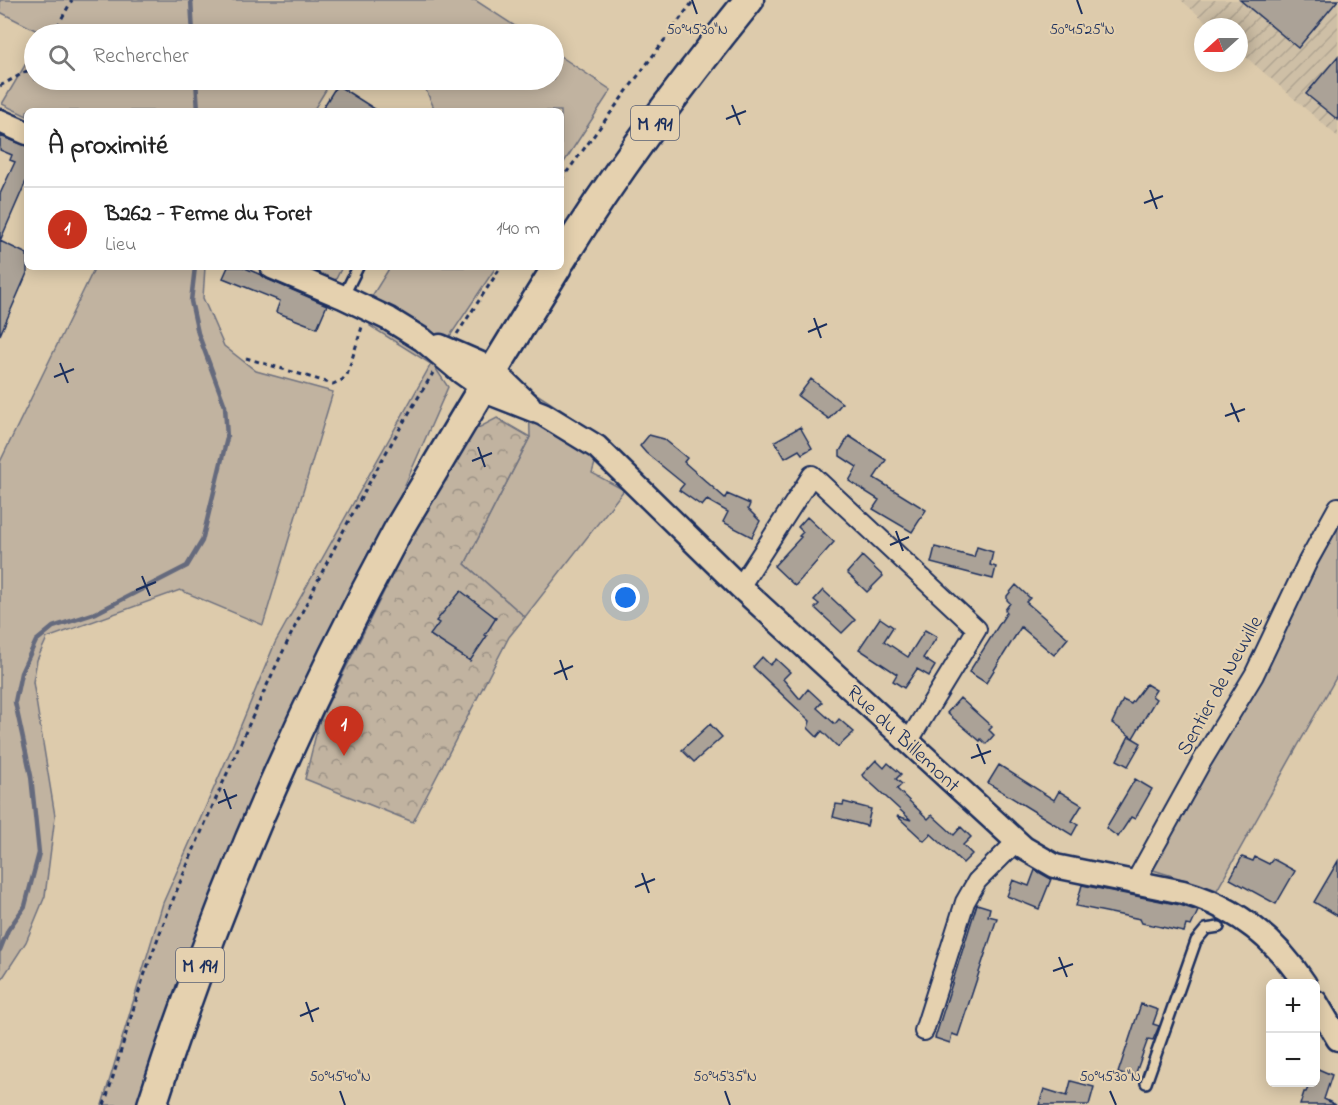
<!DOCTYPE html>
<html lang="fr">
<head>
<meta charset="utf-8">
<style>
	body { margin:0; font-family:"Indie Flower",sans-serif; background:#f2f2f2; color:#222 }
	.controls { position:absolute; right:18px; bottom:18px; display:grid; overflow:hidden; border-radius:9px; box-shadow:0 3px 15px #0003 }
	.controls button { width:54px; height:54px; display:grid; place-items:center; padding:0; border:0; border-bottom:2px solid #e0e0e0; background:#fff; color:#222; font:30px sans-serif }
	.compass { position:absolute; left:1194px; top:18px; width:54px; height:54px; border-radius:50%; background:#fff; box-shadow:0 3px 15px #0003; rotate:249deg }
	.you { position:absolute; left:626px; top:598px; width:21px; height:21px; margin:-15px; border:4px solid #fff; border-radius:50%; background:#1a73e8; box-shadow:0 0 0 9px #1a73e833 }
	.badge { display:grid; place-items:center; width:39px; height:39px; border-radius:50%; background:#c8321e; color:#fff; font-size:20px; font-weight:700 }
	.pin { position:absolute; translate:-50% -50px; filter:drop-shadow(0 2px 3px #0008) }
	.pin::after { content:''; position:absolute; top:32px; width:21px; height:18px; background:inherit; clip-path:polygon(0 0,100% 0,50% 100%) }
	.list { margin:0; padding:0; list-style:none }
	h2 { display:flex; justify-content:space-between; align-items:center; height:78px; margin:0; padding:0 24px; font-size:26px }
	h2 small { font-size:20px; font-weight:400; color:#767676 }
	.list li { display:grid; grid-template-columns:39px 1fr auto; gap:18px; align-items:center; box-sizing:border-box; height:84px; padding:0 24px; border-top:2px solid #e0e0e0 }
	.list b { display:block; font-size:22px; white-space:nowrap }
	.list p { margin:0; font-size:20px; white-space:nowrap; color:#767676 }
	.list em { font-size:20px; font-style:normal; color:#767676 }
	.icon { flex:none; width:33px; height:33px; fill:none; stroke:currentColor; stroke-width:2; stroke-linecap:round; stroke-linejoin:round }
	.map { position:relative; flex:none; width:1338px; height:1105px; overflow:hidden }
	.search { position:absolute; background:#fff; box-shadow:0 3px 15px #0003; left:24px; top:24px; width:540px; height:66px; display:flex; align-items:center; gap:15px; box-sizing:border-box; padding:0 21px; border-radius:33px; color:#767676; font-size:22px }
	.panel { position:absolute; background:#fff; box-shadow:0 3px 15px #0003; left:24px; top:108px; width:540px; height:162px; border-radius:9px }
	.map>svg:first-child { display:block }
</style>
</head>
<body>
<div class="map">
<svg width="1338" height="1105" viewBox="0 0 1338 1105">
	<defs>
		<pattern id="industrial-furrows" width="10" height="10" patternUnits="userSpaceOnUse" patternTransform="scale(1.5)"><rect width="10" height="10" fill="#cebfa6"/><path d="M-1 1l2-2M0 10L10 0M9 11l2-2" fill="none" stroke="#b0a491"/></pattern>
		<pattern id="forest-crowns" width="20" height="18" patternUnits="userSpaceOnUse" patternTransform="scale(1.5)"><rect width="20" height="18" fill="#c1b3a0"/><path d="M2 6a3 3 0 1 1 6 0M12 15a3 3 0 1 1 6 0" fill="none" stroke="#9c9286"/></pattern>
	</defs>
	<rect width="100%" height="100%" fill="#ddcbac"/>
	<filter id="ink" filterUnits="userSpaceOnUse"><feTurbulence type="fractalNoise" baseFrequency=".0167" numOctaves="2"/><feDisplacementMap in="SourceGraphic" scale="12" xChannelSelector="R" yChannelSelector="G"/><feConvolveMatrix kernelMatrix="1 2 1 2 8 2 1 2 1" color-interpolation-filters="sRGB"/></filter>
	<g filter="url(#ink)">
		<path fill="url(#industrial-furrows)" d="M1181,0H1338V137L1239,51V27H1212Z"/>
		<path fill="#c1b3a0" stroke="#6e717f" stroke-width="1.5" d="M0,0H475L527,34H43L0,12Z
			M34,50V80H332L313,111H27V116L2,104Z
			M554,52L611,90L561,167V111H439L434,108L422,81L419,80H554Z
			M95,267H205L203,298L224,346L256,371L333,392L263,625L180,590L47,638L37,660L33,682L55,816L45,896L26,942L0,982V462Z
			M299,267H342L335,281Z
			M390,267H496L432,363L448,387L397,503L332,626L138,1105H102L163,903L229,754L275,643L431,364L370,326L377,299L372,296Z
			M529,389L603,437L592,473L624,490L525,617L465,564L530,437Z
			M1338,528V674L1217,890L1150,869Z"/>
		<path fill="url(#forest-crowns)" stroke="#6e717f" stroke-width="1.5" d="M497,418L530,437L465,564L525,617L509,637L413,822L305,779L319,722L461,437Z"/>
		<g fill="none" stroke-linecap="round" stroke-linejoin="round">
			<path stroke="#656a7d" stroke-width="4.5" d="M191,0L193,34
				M196,80L198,111
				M0,950L8,930L25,906L39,853L31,776L15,702L21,673L36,641L53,627L96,613L187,566L202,541L227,438L225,406L198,333L191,301L195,267"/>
		</g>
		<path fill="#aba297" stroke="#1b2f5e" stroke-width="1.5" d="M1240,0H1338L1298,48Z
			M1338,56V120L1306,94Z
			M337,85L378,111H321Z
			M0,136L27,146V179L0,241V194L15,162L10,160L12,155L0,150Z
			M0,241L27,254V273L0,335Z
			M228,267H243L261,275L267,279L327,305L317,328L276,312L280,301L223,278Z
			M811,379L842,403L829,419L798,396Z
			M800,427L812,448L802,454L799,450L785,458L775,441Z
			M649,435L664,439L687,458L684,462L725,498L727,494L750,504L748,509L760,521L752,537L723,522L728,512L707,500L702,506L679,490L684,484L646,453L640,446Z
			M849,436L886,460L874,478L926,510L912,532L873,509L879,500L849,481L857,467L840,456V451Z
			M807,517L834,542L795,586L774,566L801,537L799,536L803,532L798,527Z
			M935,547L974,557L977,547L993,552L990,565L996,567L993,579L931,563Z
			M862,556L883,576L867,592L847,573Z
			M1016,585L1030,598L1026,602L1068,638L1054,655L1021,627L986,683L969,672L1007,612L1005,610L1010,603L1007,600V596Z
			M823,590L855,620L842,633L815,608L819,604L814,600Z
			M461,591L496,618L485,635L487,636L470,661L430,635L439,623L436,621Z
			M880,618L893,627L884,641L908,657L925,630L937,637L923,658L935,666L929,676L917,669L904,688L893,681L897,674L859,649Z
			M762,657L770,665L776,659L790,672L783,679L800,699L808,689L822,702L817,708L835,724L839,719L854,732L838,747L822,731L817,737L808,728L810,721L753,667Z
			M1146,684L1156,690L1152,696L1156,699L1133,738L1112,723L1123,700L1131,704Z
			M960,698L992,727L989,730L994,735L986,744L981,739L980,741L947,713Z
			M710,724L722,737L694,762L682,750Z
			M1129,736L1141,743L1128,766L1117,760Z
			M876,760L884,768L888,763L901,774L896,779L902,784L897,789L928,819L932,815L954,835L961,827L971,837L963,845L972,854L963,863L931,834L924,841L897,816L911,820L862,775Z
			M999,765L1054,800L1059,791L1082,805L1072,821L1078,824L1072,835L988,783Z
			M1135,779L1152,789L1135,819L1131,817L1118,837L1106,828Z
			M844,802L871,809L867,826L833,817L836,804L843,805Z
			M1242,857L1253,861L1255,857L1269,864L1273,859L1295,871L1276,904L1230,879Z
			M1338,861V916L1314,902Z
			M1035,870L1051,879L1039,909L1007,896L1013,880L1029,886Z
			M1082,885L1180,905L1198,911L1191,926L1186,925L1184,932L1157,926L1142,923L1140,919L1076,906Z
			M977,904L990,908L988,916L997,918L958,1036L952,1034L950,1043L935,1038Z
			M1141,1004L1158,1010L1153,1024L1159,1026L1153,1040L1148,1039L1134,1078L1118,1073Z
			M1316,1068L1332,1075L1324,1099L1336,1105H1300L1304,1092H1306L1310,1083H1316Z
			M1071,1081L1094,1087L1089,1105H1039L1044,1089L1067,1096Z"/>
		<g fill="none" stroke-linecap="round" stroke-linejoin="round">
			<defs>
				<path id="service" d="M343,297L358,267
					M1146,1083L1196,941L1206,929L1219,927"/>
				<path id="minor" d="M740,587L812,475L977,629L908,742
					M1135,882L1202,761L1254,675L1308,561L1338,507
					M924,1031L965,902L977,881L1016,842"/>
				<path id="tertiary" d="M0,121L27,133
					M272,267L343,297L389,319L423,340L461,372L492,394L543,414L597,447L740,587L1024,848L1055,866L1183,892C1236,907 1275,938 1305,984
					M440,346L479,363L503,380L529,405
					M1316,1002L1338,1039"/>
				<path id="primary" d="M561,260C617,169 682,83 749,0
					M152,1105C215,907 298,715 397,532C407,514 418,497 428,480C470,408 513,338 557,267"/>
			</defs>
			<use href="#service" stroke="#1b2f5e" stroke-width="14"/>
			<use href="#minor" stroke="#1b2f5e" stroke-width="22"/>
			<use href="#tertiary" stroke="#1b2f5e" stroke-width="27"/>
			<use href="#primary" stroke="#1b2f5e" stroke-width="33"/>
			<path stroke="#1b2f5e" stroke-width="3" stroke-dasharray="4.5 4.5" stroke-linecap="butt" d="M53,34L72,0
				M0,86L34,67
				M561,180L694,0
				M457,334L501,267
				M246,358L333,384L342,380L347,375L362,327
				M104,1105C118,1063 129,1021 143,979C169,905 201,832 233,760C292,627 357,497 433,373"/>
			<use href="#service" stroke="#e5d1af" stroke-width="9"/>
			<use href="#minor" stroke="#e5d1af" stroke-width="18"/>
			<use href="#tertiary" stroke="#e5d1af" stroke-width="22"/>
			<use href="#primary" stroke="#e5d1af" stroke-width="28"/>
		</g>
	</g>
	<path fill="none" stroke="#1b2f5e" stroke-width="2" d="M692,0L697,14M1077,0L1082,14M732,105L740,125M726,119L746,111M1150,190L1157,209M1144,203L1163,196M814,318L821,338M808,332L827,324M60,363L68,383M54,377L74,369M1231,403L1239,422M1225,416L1245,409M478,447L485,467M472,461L492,453M896,531L903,551M890,545L909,537M142,576L150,596M136,590L156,582M560,660L567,680M554,674L573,666M977,744L985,764M971,758L991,751M224,789L231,809M218,803L237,795M642,873L649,893M635,887L655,879M1059,957L1067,977M1053,971L1073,964M306,1002L313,1022M300,1016L319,1008M340,1091L345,1105M725,1091L730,1105M1110,1091L1116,1105"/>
	<g text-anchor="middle" stroke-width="4.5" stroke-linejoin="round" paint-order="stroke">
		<g fill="#e5d1af" stroke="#586076" stroke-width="1.5">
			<rect x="631" y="106" width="48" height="34" rx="4.5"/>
			<rect x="176" y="948" width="48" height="34" rx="4.5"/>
		</g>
		<g font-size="20" font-weight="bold" fill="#1b2f5e">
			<text x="655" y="130">M 191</text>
			<text x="200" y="972">M 191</text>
		</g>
		<g font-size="21" fill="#1b2f5e" stroke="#e5d1af">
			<text transform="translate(1219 685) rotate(-61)" y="7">Sentier de Neuville</text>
			<text transform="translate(904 738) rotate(43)" y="7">Rue du Billemont</text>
		</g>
	</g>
	<g font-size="15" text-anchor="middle" fill="#1b2f5e" stroke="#e5d1af" stroke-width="4.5" stroke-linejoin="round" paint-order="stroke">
		<text x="697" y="34">50°45'30"N</text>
		<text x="1082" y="34">50°45'25"N</text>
		<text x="340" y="1081">50°45'40"N</text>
		<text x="725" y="1081">50°45'35"N</text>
		<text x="1110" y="1081">50°45'30"N</text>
	</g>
</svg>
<div class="controls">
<button>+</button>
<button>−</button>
</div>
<svg class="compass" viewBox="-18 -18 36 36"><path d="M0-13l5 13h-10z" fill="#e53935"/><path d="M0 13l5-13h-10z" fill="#767676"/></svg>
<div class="you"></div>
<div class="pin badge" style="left:344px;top:756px">1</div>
<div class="search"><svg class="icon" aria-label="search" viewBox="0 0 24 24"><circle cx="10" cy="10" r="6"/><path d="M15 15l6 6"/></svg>Rechercher</div>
<section class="panel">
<h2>À proximité<small></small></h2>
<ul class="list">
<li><span class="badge">1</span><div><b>B262 - Ferme du Foret</b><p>Lieu</p></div><em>140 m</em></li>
</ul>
</section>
</div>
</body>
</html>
